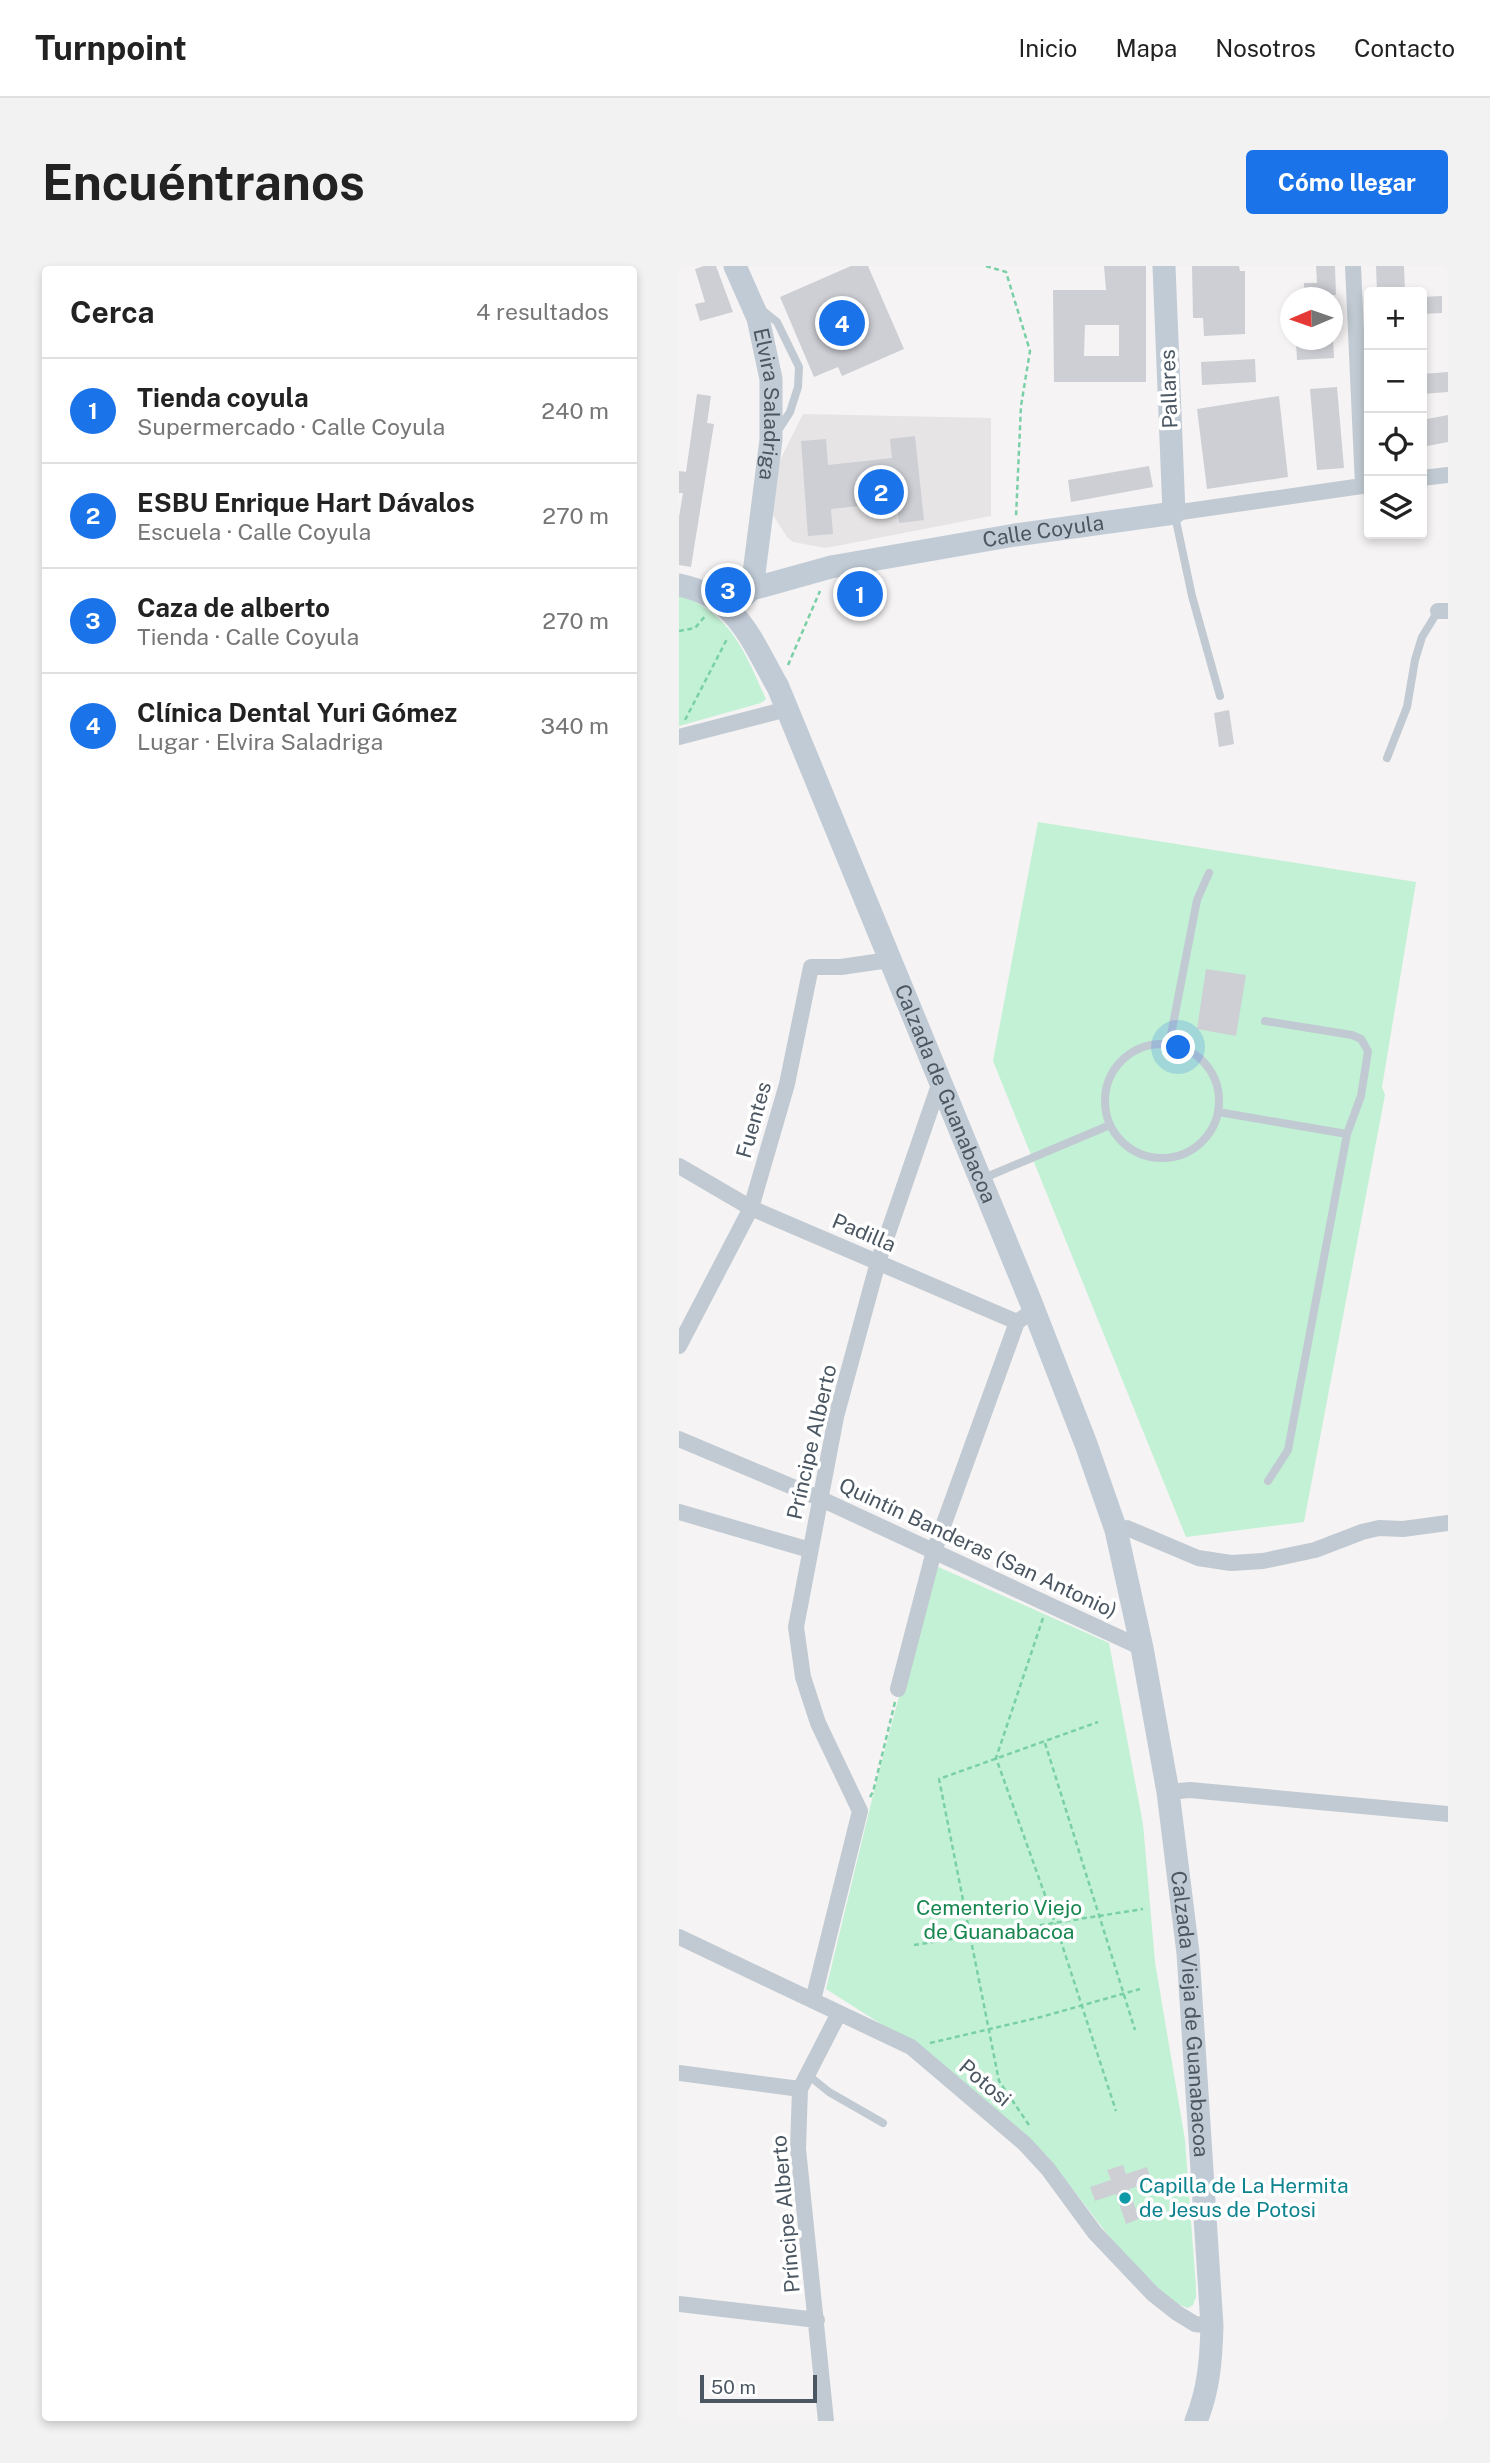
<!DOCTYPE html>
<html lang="es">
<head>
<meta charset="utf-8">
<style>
	body { margin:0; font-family:"Public Sans",sans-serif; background:#f2f2f2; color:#222 }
	.controls { position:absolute; right:21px; top:21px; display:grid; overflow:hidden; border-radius:7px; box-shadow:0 4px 10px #0003 }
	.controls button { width:63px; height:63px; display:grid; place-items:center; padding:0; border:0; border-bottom:2px solid #e0e0e0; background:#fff; color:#222; font:35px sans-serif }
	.compass { position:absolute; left:601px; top:21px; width:63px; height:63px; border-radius:50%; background:#fff; box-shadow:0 4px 10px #0003; rotate:268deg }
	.scale { position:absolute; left:21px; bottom:18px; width:117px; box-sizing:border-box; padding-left:7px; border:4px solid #4a5661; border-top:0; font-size:19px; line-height:24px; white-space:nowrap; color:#4a5661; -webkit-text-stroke:5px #fff; paint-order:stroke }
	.you { position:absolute; left:500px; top:782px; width:24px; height:24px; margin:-18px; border:5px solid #fff; border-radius:50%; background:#1a73e8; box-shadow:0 0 0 10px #1a73e833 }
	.badge { display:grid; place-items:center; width:46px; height:46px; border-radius:50%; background:#1a73e8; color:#fff; font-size:23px; font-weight:700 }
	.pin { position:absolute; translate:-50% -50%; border:4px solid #fff; box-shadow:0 2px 7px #0006 }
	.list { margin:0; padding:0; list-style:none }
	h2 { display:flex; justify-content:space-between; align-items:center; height:91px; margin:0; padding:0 28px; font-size:30px }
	h2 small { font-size:23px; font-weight:400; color:#767676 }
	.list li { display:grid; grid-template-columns:46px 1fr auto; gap:21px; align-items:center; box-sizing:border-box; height:105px; padding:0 28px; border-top:2px solid #e0e0e0 }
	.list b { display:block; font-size:26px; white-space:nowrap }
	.list p { margin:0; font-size:23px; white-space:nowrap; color:#767676 }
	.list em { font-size:23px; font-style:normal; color:#767676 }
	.icon { flex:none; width:38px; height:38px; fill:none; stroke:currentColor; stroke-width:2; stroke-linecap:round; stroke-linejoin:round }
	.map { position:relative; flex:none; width:769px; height:2155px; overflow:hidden; border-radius:7px }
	header { display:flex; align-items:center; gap:42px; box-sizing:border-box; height:98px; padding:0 35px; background:#fff; border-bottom:2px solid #e0e0e0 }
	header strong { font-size:33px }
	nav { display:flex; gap:38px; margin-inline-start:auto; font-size:24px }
	.intro { display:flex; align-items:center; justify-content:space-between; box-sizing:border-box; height:168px; padding:0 42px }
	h1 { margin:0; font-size:49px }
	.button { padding:18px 32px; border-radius:7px; background:#1a73e8; color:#fff; font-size:24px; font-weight:700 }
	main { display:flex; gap:42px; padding:0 42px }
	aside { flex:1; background:#fff; border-radius:7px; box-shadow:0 4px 10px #0003 }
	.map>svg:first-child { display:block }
</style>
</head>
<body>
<header>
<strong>Turnpoint</strong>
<nav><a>Inicio</a><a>Mapa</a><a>Nosotros</a><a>Contacto</a></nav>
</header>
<div class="intro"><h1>Encuéntranos</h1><a class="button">Cómo llegar</a></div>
<main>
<aside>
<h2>Cerca<small>4 resultados</small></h2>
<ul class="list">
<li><span class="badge">1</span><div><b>Tienda coyula</b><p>Supermercado · Calle Coyula</p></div><em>240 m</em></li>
<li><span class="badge">2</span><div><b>ESBU Enrique Hart Dávalos</b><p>Escuela · Calle Coyula</p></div><em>270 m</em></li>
<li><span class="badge">3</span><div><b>Caza de alberto</b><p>Tienda · Calle Coyula</p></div><em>270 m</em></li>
<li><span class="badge">4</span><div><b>Clínica Dental Yuri Gómez</b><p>Lugar · Elvira Saladriga</p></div><em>340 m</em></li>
</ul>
</aside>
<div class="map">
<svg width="769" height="2155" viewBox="0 0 769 2155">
	<rect width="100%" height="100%" fill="#f5f3f3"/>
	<path fill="#e6e4e5" d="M124,148L312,152V250L147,282L114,276L108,271L91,244L94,208Z"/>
	<path fill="#c3f1d5" d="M0,328C53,349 65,385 87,433L82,437L0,460Z
		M359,556L737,616L703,821L706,829L625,1256L507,1271L314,795Z
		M255,1299L430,1377L464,1558L476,1696L506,1874L517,2022V2031L514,2039L509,2042L493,2036L439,1982L369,1891L235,1779L147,1723L197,1517Z"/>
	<path fill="#cdcfd5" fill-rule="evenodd" d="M25,0H37L54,46L21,55L16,38L26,36L16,3Z
		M172,0H189L225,83L163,110L159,101L135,111L101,31Z
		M425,0H467V116H375L374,24H427ZM406,59H440V90H405Z
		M513,0H560L561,5H566V68L525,70L524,52H514Z
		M637,0H656L657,29L625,30V17H638Z
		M697,0H725L726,26H698Z
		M763,30V47L743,48V31Z
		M654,74L655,92L618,94L617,76Z
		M576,93L577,116L523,119L522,96Z
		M769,106V126L743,128V108Z
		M658,121L665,202L638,204L631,123Z
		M18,128L32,130L28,157L35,158L12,301L0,299V251L4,227H0V205L7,206Z
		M600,130L609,211L528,223L518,143Z
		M769,149V176L743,181V154Z
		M236,170L245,254L220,257L218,236L152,243L154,268L129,270L122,175L147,173L149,199L213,192L211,173Z
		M470,200L474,221L392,236L389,214Z
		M194,320L196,342L167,346L164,324Z
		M550,444L555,478L540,481L535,447Z
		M527,703L567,709L557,770L518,763Z
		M444,1899L447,1908L468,1901L473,1916L450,1923L460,1953L447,1958L437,1928L416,1935L411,1921L432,1914L428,1904Z"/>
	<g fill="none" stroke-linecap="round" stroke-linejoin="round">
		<path stroke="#7ad0a6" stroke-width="2.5" stroke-dasharray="5 3.5" stroke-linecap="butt" d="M307,0L327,6L351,85L342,140L337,251
			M0,365L16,362L27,349
			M109,399L141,325
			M6,454L48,373
			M364,1352L317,1492L376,1657L437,1845
			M366,1477L456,1764
			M191,1531L194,1526L216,1436
			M235,1679L464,1643
			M251,1777L362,1751L461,1723
			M350,1859L320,1815L260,1513L419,1456"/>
		<path stroke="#c1cad2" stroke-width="8" d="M82,43L98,56L120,101L119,121L111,146L98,166
			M496,250L513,330L541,430
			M708,492L728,441L736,394L743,371L759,345
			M586,755L673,769L682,773L689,785L682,830L668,868
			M426 835a57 57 0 1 1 114 0a57 57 0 1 1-114 0Z
			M490,779L518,634L530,607
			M539,846L668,868L609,1184L589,1215
			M305,912L431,859
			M129,1809L150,1826L204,1857"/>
		<path stroke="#c1cad2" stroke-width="16" d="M674,0L684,220
			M743,212L769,209
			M495,247L690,219
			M759,345H769
			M0,471L108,443
			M0,900L72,942L338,1056L355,1044
			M0,1080L72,942L108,818L132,701H162L210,694
			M0,1173L140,1232L463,1382
			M0,1246L131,1284
			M437,1264L448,1262L519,1292L552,1297L584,1295L636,1284L683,1266L700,1262L724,1263L769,1257
			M219,1423L255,1285L338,1056
			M489,1526L511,1524L769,1548
			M0,1671L232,1781L345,1877L369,1903L416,1967L474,2028L498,2047L516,2058L533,2060
			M134,1734L181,1545L139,1457L124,1411L117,1361L157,1151L199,996L261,816
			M0,1807L121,1823
			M0,2038L138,2054
			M147,2155L119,1883L121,1823L160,1747"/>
		<g stroke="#c1cbd6" stroke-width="23">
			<path id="s1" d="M56,0L79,52L92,113V174L73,323"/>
			<path id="s2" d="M0,319C59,331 72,374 99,421L351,1034L407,1178L437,1264L463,1382L489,1526L509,1687L533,2060C532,2094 530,2123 517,2155"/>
			<path id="s3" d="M50,342L73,323L152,301L336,269L495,247L485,0"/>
		</g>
	</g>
	<circle fill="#0f9aa8" stroke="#fff" stroke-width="2.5" cx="446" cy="1932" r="7"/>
	<g text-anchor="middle" stroke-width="7" stroke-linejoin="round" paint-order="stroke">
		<g font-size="21" fill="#4a5661" stroke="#fff">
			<text transform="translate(490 123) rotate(-92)" y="7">Pallares</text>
			<text dy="7" stroke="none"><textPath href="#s1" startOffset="144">Elvira Saladriga</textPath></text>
			<text dy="7" stroke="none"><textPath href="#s3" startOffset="327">Calle Coyula</textPath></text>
			<text dy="7" stroke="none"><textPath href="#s2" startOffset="588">Calzada de Guanabacoa</textPath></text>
			<text transform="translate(75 854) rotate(-74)" y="7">Fuentes</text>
			<text transform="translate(185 967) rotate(23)" y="7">Padilla</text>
			<text transform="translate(133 1176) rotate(-77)" y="7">Príncipe Alberto</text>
			<text transform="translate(299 1282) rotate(25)" y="7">Quintín Banderas (San Antonio)</text>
			<text dy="7" stroke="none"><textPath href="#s2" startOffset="1547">Calzada Vieja de Guanabacoa</textPath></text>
			<text transform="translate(306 1817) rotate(40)" y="7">Potosi</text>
			<text transform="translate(107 1948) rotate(-95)" y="7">Príncipe Alberto</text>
		</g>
		<g font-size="21" fill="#17864f" stroke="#fff">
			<text x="320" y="1649">Cementerio Viejo<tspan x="320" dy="24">de Guanabacoa</tspan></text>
		</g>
		<g font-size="21" fill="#0d838f" stroke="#fff" text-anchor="start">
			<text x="460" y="1927">Capilla de La Hermita<tspan x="460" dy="24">de Jesus de Potosi</tspan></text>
		</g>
	</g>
</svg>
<div class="controls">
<button>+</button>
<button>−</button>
<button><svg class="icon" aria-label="locate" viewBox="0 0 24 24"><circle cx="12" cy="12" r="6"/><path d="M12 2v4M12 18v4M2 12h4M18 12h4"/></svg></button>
<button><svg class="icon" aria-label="layers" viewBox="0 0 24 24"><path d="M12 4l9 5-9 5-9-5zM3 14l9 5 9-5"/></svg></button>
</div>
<svg class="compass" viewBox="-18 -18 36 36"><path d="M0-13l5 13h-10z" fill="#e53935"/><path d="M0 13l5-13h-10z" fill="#767676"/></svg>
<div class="scale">50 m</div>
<div class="you"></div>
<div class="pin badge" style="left:181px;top:328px">1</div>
<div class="pin badge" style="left:202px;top:226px">2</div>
<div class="pin badge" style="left:49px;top:324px">3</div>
<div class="pin badge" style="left:163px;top:57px">4</div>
</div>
</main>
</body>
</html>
